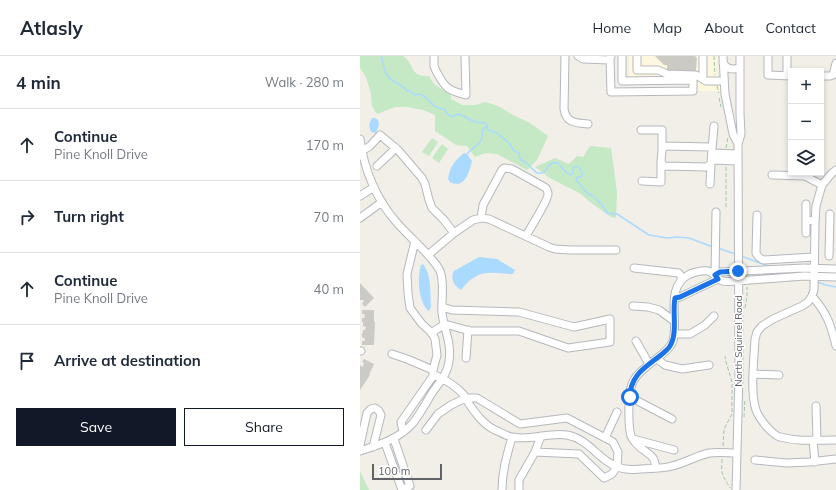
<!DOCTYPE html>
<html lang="en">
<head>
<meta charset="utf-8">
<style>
	body { margin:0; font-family:Mulish,sans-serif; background:#f6f6f7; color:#1f2937 }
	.controls { position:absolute; right:12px; top:12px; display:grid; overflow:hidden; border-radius:0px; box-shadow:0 2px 6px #0003 }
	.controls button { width:36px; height:36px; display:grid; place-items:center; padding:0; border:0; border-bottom:1px solid #e0e1e3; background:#fff; color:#1f2937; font:20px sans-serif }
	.scale { position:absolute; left:12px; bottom:10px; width:70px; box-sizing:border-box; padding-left:4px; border:2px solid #5f6368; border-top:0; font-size:11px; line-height:14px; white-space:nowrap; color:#5f6368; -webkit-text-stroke:3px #fff; paint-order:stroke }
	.stop { position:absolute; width:12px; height:12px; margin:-9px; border:3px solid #1a73e8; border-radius:50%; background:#fff }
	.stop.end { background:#1a73e8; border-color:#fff; box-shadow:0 1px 4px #0008 }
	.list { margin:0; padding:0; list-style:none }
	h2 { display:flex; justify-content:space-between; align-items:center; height:52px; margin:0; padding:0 16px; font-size:17px }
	h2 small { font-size:13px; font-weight:400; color:#747a83 }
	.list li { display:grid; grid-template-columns:26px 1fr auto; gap:12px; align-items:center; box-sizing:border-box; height:72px; padding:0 16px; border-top:1px solid #e0e1e3 }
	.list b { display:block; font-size:15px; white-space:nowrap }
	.list p { margin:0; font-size:13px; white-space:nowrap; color:#747a83 }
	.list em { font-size:13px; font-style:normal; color:#747a83 }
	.actions { display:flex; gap:8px; padding:12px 16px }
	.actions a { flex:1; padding:9px 0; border:1px solid #111827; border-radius:0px; text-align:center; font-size:14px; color:#111827 }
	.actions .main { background:#111827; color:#fff }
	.icon { flex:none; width:22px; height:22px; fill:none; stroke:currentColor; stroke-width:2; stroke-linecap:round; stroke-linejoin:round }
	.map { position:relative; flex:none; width:476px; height:434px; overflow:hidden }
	header { display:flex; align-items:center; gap:24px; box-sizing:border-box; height:56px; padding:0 20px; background:#fff; border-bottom:1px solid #e0e1e3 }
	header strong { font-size:19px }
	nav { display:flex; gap:22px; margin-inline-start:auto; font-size:14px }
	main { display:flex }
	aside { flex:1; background:#fff }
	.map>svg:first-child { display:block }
</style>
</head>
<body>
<header>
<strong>Atlasly</strong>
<nav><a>Home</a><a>Map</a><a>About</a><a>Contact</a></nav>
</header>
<main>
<aside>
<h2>4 min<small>Walk · 280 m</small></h2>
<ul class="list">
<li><svg class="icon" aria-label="ahead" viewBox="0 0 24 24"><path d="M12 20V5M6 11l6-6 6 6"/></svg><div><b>Continue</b><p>Pine Knoll Drive</p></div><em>170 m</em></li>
<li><svg class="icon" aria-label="right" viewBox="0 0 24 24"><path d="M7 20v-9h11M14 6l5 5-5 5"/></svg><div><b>Turn right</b></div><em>70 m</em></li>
<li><svg class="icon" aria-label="ahead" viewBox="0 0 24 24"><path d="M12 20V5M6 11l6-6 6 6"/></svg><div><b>Continue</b><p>Pine Knoll Drive</p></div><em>40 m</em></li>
<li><svg class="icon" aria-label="arrive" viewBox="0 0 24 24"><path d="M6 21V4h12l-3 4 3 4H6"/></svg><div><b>Arrive at destination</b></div></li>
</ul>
<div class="actions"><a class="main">Save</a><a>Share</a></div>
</aside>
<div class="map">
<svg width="476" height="434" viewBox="0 0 476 434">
	<rect width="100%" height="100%" fill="#f1efe8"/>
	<path fill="#fef7e0" d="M269,0H358L357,17L363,35H335V22H269Z"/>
	<path fill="#c5e8c5" d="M0,0H43C52,5 51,16 59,19C62,20 66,20 69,20L74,28L91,39V43L102,49H115L125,46L138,50L153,59L170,67L188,80L177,104L167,114L137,98L126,97L115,101L107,90L96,89L75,75V59L63,54L47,51H35L17,58L12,50L11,38L6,21L0,12Z
		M72,82L78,86L69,100L62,96Z
		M82,88L88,93L79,107L72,102Z
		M230,90L251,92L257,136L256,162L251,161L230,146L221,138L188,121L185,118L175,111L195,102L209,108L217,100L223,101Z
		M0,415L9,434H0Z"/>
	<path fill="#aadaff" d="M12,62H15L18,64L19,68L16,77L11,76L9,69Z
		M104,97L107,98L112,105C110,113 107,126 98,128C97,128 91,127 91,127L88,123C90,111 94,105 104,97Z
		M119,201L137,203L155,214L153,218C141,218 126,214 115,221C109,224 105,229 101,234C94,230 90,223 94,215Z
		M63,208C72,219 70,238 71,251L69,255C58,247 57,221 61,209Z"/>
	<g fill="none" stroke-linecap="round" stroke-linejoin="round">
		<path stroke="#aadaff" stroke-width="1.5" d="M21,0C24,6 23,13 27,19C32,27 43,28 47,35H50L55,39L60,38C62,39 64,40 66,42C73,47 74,53 84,53C87,57 89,62 94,60C96,59 97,58 99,58L115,66L124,67L127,69L128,74L137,77L149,87L154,95L159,97L160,103L165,106L177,117H183C189,112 188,105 198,107L204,114L210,119L213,117V112L216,110L218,111C221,113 223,117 222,120L216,122V124L227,137L233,140L242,149L247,157L257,158L289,179L307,182L317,181L329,182L353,191
			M107,98C115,88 124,89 122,75L124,72L127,71
			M358,192L375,198
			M381,200L411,211
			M457,226L466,229L476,231"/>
	</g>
	<path fill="#cccac5" d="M295,0H335L337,2L336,15L307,14V9H304Z
		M0,227L14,242L5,251L2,248L4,245L3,244H0Z
		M2,254H14V266H15L14,289H2V285H4L5,284V283L2,281V277H3V274H5L6,271L3,270V266H2V262H4L5,261L4,258H2Z
		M4,303L14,308L9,319H10L0,334V309L2,311L3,310L4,307L2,306Z"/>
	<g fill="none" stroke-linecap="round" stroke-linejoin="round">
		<defs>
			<path id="minor" d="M74,0C74,3 74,7 74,10C76,16 83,28 88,32C93,36 100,37 106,39L105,0
				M205,0L204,53C206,67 216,67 228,68
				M218,0L223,3L250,4
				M251,0L250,2L251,36L333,35V24L262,25V0
				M277,0V14H298L307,18L336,19L346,25H364
				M363,0L365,38L373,78L378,88
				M408,0V19L431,20
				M363,7C367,13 373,15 380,11
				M427,20V0
				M461,20H470L473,19L476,7
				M341,22L343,19V0
				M281,74H302V94
				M0,83C4,114 17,145 38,168C48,179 59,189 69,200C73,205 78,210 80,215C85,228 81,244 82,257C84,274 92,288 89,305C88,317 79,327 72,337C66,347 60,358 53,367C39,383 19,389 0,395
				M304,90L350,91L352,93L351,108L346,111L304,110L301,106L302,94Z
				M352,93L354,70
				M2,95L10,90L20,79L38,94L62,122L65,128L69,144L72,152L84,164L94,177
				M352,97L378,98
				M352,104L378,105
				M17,110L36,92
				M476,114L472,117L462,129L456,150L455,167L454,234L452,240L448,246L442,250L413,263L402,270L397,276L395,283C394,303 390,336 396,354C398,360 402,365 406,370C410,374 415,380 420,381C439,386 457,384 476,384
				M412,119L445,120L462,129
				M282,125L301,126V106
				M350,128L351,108
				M0,140L14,131
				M446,148V164L455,165
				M397,159L396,197C398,201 400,203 404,204L454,201
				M0,162L22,146
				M121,162L123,149L142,114L144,112L152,113L186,132C187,134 188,135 188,138C188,145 170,172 166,180
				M446,177V164
				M68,199L94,177L113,164L121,162L129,163L189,191L195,193L211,194H256
				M469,200L470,158
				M274,212L319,217L322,223
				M355,219L360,216L444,212L476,213
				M355,219L356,156
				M452,240C467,257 471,269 476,290
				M315,242L320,241L358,223
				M273,250L288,251L299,254L314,265
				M71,277L85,268L110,275H159L208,292L250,286V263L214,271L159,256L92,254L82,251
				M314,278H330L345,269L354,260
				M276,285L289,308
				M0,295H1
				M32,298L47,303L73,314
				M106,302L108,274
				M297,303L305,309L322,313L349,309
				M73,318C84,323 95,329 103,338C106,341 107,345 109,348C116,358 124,369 135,374C140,376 146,380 152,381C170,385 189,376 207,379C231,383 241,410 266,413C271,414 277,413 281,413C291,412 302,413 312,410C325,407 336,400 349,397C358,396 368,397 377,397
				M393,318L419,319
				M270,341L312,363
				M456,350L457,384
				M66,374L78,358L91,349L106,342H117L160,368L207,362L253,386L258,396L257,411L252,418L244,422L219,398L175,396
				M43,376L41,366L73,320V314L77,299L75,283L72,277L62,268L50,252L48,237L47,218L55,185
				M245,382L257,356
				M273,383L314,394
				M453,384L455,406
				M25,387L42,434L50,430L34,383
				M0,389L7,357L11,353L15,352L19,355L21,359L13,391
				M395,404L427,407L449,406L476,403
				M296,412C295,409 295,403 292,401C291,399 287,397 285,395C280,392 273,385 271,380C268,369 268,339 272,328C274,322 280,316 285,312C293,304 309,296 313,285C319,264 304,230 330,218C335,216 342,214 348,215C353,216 355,221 360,224C365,227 372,225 378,225L444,220L476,221
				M142,434C142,415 147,399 152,381
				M159,434V424L175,396L181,380
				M376,434L379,317L378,88L381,78L380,58V0"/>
		</defs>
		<use href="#minor" stroke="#b5b8bc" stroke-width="9"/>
		<path stroke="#9cc7a9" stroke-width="1" stroke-dasharray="4 2" stroke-linecap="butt" d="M354,0L355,19
			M357,30L359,37
			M359,42L361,51
			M366,92L368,81
			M366,111V152
			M385,252L387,240V231
			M384,361L385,343
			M363,390L364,373L372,358V326L366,306L365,300
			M362,403C361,420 362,418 370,432"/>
		<use href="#minor" stroke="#fff" stroke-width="7"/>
	</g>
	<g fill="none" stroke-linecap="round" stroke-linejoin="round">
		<path stroke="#1a73e8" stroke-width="5" d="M270,341C270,319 286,311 301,299C304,296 308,294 310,290C318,277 312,256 315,242L320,241L358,223L355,219L360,216L378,215"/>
	</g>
	<g text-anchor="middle" stroke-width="3" stroke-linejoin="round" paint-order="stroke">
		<g font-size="10" fill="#5f6368" stroke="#fff">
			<text transform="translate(378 285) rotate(-90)" y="4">North Squirrel Road</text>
		</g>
	</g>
</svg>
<div class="controls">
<button>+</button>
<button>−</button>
<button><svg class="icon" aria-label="layers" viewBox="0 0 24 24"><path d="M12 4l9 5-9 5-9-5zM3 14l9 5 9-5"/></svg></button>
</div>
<div class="scale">100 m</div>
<div class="stop" style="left:270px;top:341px"></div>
<div class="stop end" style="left:378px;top:215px"></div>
</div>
</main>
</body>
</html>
